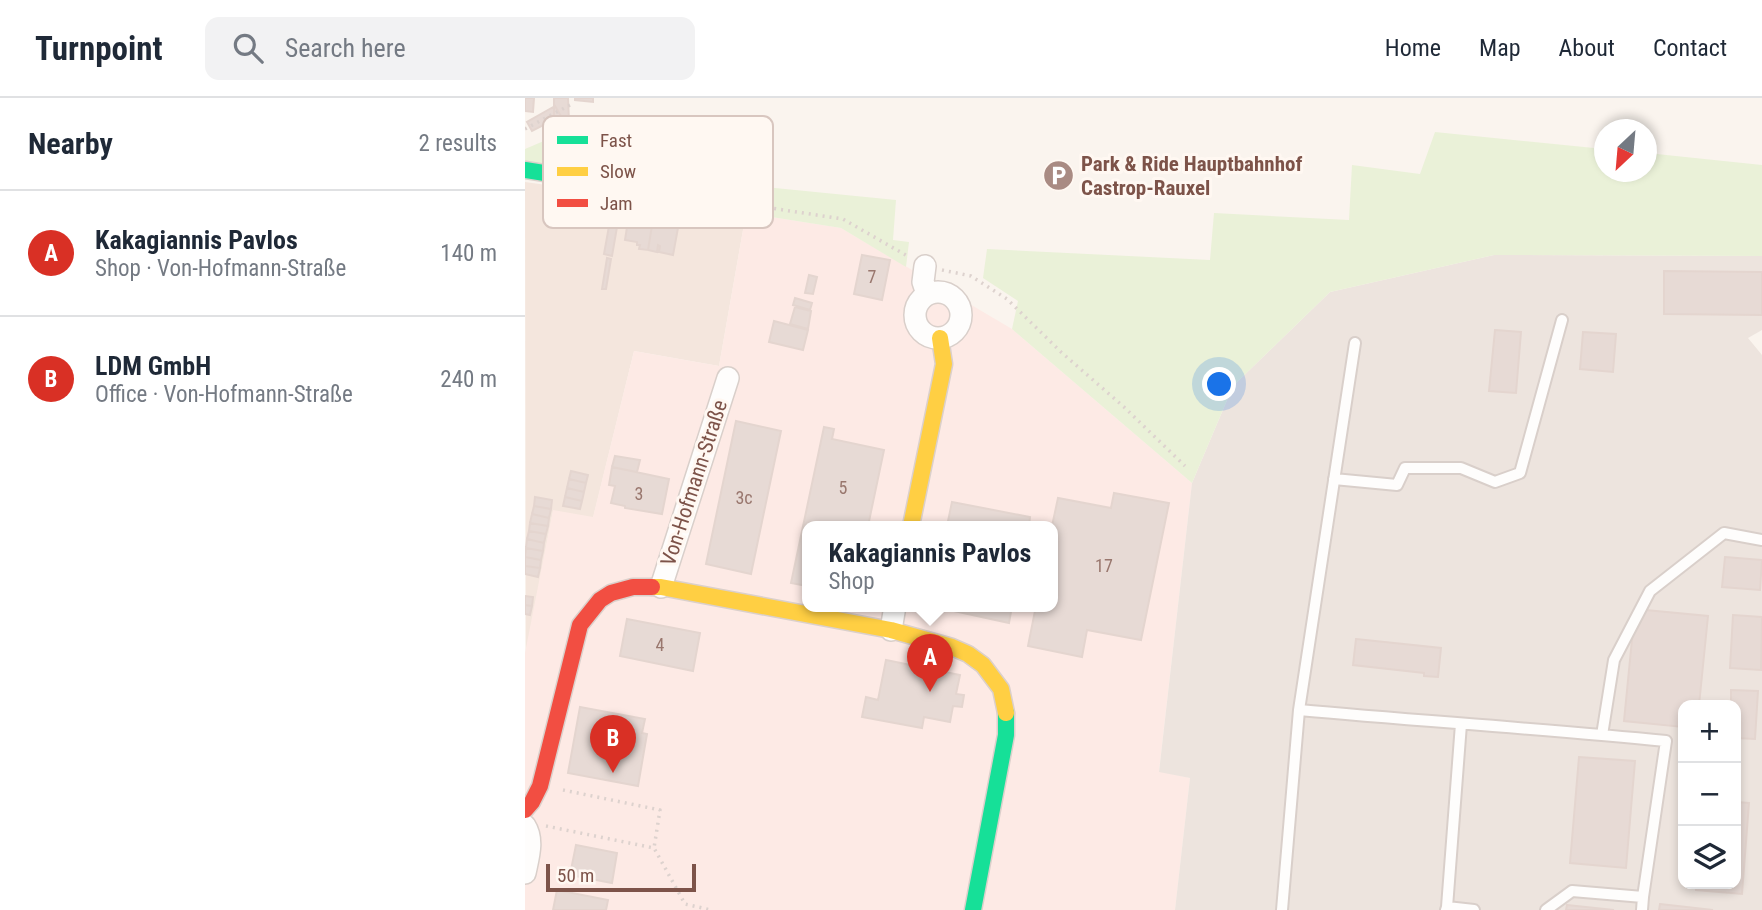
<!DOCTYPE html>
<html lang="en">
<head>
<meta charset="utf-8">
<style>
	body { margin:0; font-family:"Roboto Condensed",sans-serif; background:#f2f2f3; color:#1f2937 }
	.controls { position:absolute; right:21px; bottom:21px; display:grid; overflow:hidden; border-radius:14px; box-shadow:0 4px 10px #0003 }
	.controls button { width:63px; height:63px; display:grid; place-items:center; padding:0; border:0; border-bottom:2px solid #e0e1e3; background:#fff; color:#1f2937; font:35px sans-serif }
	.compass { position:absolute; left:1069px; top:21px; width:63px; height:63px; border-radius:50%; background:#fff; box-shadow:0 4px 10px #0003; rotate:206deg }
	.scale { position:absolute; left:21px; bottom:18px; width:150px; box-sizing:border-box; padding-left:7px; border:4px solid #7d5349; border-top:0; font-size:19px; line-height:24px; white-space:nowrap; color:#7d5349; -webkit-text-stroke:5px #fff8f2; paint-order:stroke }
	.you { position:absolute; left:695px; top:287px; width:24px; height:24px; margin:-18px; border:5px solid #fff; border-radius:50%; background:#1a73e8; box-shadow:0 0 0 10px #1a73e833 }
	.badge { display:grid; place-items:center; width:46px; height:46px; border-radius:50%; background:#d93025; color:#fff; font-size:23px; font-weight:700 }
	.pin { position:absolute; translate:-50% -58px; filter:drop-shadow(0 2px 4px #0008) }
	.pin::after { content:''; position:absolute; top:37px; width:24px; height:21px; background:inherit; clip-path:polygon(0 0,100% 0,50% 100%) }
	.popup { position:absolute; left:277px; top:423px; width:256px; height:91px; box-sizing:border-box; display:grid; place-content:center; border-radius:14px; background:#fff; filter:drop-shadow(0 2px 5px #0005); font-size:23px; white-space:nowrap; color:#747a83 }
	.popup b { font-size:26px; color:#1f2937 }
	.popup::after { content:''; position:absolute; left:50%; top:100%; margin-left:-14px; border:14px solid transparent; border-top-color:#fff }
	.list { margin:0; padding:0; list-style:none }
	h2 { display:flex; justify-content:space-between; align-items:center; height:91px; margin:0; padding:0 28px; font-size:30px }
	h2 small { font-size:23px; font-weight:400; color:#747a83 }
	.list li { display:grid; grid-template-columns:46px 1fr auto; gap:21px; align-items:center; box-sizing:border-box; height:126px; padding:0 28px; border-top:2px solid #e0e1e3 }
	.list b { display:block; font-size:26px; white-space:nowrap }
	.list p { margin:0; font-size:23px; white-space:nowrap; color:#747a83 }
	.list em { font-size:23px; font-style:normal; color:#747a83 }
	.icon { flex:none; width:38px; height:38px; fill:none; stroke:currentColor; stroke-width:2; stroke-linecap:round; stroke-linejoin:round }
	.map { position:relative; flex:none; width:1237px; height:812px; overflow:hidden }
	header { display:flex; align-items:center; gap:42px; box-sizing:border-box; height:98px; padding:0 35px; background:#fff; border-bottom:2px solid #e0e1e3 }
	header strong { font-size:33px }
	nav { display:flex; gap:38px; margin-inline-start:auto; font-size:24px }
	.search { width:490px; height:63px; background:#f2f2f3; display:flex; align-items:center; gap:18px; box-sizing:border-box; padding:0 24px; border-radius:14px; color:#747a83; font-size:26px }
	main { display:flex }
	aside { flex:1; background:#fff }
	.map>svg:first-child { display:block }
</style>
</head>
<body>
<header>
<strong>Turnpoint</strong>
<div class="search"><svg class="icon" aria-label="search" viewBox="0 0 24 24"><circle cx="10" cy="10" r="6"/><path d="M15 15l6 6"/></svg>Search here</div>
<nav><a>Home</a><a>Map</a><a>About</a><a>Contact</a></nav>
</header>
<main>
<aside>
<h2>Nearby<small>2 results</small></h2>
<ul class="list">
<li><span class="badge">A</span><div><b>Kakagiannis Pavlos</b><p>Shop · Von-Hofmann-Straße</p></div><em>140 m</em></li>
<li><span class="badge">B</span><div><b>LDM GmbH</b><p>Office · Von-Hofmann-Straße</p></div><em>240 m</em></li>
</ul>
</aside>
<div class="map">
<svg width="1237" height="812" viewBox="0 0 1237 812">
	<rect width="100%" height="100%" fill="#faf4ee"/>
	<path fill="#f4e6dd" d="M0,84L221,115L194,268L109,253L68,420L28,413L1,555Z"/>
	<path fill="#fdeae5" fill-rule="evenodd" d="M221,115L316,130L487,231L667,385L634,673L665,680L650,812H0V555L28,412L68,419L109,253L194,268ZM282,428H528V508H282Z"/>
	<path fill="#ede4de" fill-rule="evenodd" d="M969,157L1237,158V232L1223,240L1237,257V812H650L665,680L634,674L667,385L708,288L805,194ZM1158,607H1211V786H1158Z"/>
	<path fill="#eaf1d8" d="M47,31L243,42L240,89L371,102L368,142L384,144L381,169L316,130L221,115L215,98L0,64V51Z
		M910,34L1079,51L1080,74H1122V55L1237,67V158L969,157L805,194L708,288L667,385L487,231L493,203L458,180L462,151L685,162L689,115L824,122L827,67L895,76Z"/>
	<path fill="#e7dad5" stroke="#e4d5cf" stroke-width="2" d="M0,0H9L8,14L0,13Z
		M29,0H43L44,23H29Z
		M50,0H68V4L50,2Z
		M30,8L36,18L7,33L2,24Z
		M87,107L95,109L92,129L84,128Z
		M120,107L130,109L123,152L114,151L115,147H112V144L100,142L105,110L120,112Z
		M130,109L140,111L139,116L155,119L148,157L134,154L135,148L133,147L132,154L123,152Z
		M84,128L92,129L87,158L79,156Z
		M337,157L365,162L357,202L329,196Z
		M82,160L86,161L81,191H77Z
		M1139,173L1237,174V217L1139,216Z
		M284,177L292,179L288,196L280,195Z
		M270,200L287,205L285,212L268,207Z
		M270,209L286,213L283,231L265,226Z
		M249,223L283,232L278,252L244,244Z
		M970,232L996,234L991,295L964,293Z
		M1058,234L1091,236L1088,274L1055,271Z
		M211,323L256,333L226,476L181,466Z
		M299,329L309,331L307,341L359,352L343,428H282V488L266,485Z
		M90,358L115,362L112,374L87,369Z
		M87,369L144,381L137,416L100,410V408L86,405L90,388L84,387Z
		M46,373L63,377L61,385L44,381Z
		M44,381L61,385L59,394L42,390Z
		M42,390L59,394L57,403L40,399Z
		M589,395L644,405L616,542L562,532L557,559L503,548L511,508H528L527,428L533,400L586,410Z
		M10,399L27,402L26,411L9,408Z
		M40,399L57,403L55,411L38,408Z
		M427,404L505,419L504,428H422Z
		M9,408L26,411L24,420L7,416Z
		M7,416L24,420L23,428L5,425Z
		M5,425L23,428L21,436L4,433Z
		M4,433L21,436L19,445L2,441Z
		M2,441L19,445L18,453L1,450Z
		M1,450L18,453L16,462L0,459Z
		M0,459L16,462L15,470L0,468Z
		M1200,459L1237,462L1235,492L1197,489Z
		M0,468L15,470L13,479L0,476Z
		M0,498L8,499L7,508L0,507Z
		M0,507L7,508L5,517L0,516Z
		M406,508H487L484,525Z
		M1110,511L1183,518L1174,607H1158V629L1099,623Z
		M1208,517L1237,519L1236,572L1205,570Z
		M102,521L175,535L168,573L95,558Z
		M831,541L916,550L913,579L899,578V575L828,567Z
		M361,562L435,577L431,596L439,597L437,609L428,608L425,624L399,619L397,630L337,619L341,599L353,602Z
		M1206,592L1233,593L1230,641L1211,640V607H1206Z
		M55,609L120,621L117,635L122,636L113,688L43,675Z
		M1054,659L1110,663L1101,770L1045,765Z
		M1211,704L1224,705L1217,796L1171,792V786H1211Z
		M51,747L92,755L87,785L45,777Z
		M32,792L83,802L81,812H28Z
		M1135,806L1188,812H1134Z
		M1042,807L1089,812H1041Z"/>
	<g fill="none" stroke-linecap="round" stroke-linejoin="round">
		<defs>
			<path id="lane" d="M809,381L872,387L880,370H936L970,384L995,375L1037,222
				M774,612L830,245
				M1077,637L1089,562L1125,493L1199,435L1237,442
				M922,809L936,626
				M757,812L774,612C896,623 1019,631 1141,643L1118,799
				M921,812L922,809L949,812
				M1021,812L1047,793L1118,799L1117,812"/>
			<path id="street" d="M400,168L398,184L402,196
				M390 217a23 23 0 1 1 46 0a23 23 0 1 1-46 0Z
				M136,489L203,280
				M366,532L370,508
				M0,728C9,742 3,760 0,775"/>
			<path id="fast" d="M0,72L150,96
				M448,812L481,637V615"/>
			<path id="slow" d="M386,428L419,266L415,240
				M127,489H136L366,532L427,549L443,556L458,567L476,591L481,615"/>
			<path id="jam" d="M0,712L7,704L15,688L55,527L75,502L86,495L108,489H127"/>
		</defs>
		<use href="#lane" stroke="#d9cfca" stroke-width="14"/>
		<use href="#street" stroke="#d9cfca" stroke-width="24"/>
		<use href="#fast" stroke="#dbd0cb" stroke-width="19"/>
		<use href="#slow" stroke="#dbd0cb" stroke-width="19"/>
		<use href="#jam" stroke="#dbd0cb" stroke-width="19"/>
		<path stroke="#ddd2ce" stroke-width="3.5" stroke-dasharray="2 5" stroke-linecap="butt" d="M0,31L45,7L49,8
			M173,99L318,121L384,159
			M417,172L446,178L482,201L536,254L599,309L660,368
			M38,692L135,712L129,750
			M21,728L129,750L160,806L186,812"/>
		<use href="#lane" stroke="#fefdfc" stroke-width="10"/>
		<use href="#street" stroke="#fefdfc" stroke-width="21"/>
		<use href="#fast" stroke="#16e098" stroke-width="16"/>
		<use href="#slow" stroke="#ffcf43" stroke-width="16"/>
		<use href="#jam" stroke="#f24e42" stroke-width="16"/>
	</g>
	<defs>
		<symbol id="parking-disc" viewBox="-11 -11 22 22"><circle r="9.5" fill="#a98b83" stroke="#fff8f2"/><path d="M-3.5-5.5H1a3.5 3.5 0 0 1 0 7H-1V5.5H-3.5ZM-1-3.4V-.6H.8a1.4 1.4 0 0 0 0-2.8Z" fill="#fff"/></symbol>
	</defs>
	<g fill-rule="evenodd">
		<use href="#parking-disc" x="516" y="60" width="35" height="35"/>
	</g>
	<g text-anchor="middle" stroke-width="6" stroke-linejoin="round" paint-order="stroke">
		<g font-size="18" fill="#99776e">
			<text x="347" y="185">7</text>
			<text x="318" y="396">5</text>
			<text x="114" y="402">3</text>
			<text x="219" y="406">3c</text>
			<text x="579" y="474">17</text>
			<text x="135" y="553">4</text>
		</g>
		<g font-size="21" font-weight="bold" fill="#7d5349" stroke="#fff8f2" text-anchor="start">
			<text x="556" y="73">Park &amp; Ride Hauptbahnhof<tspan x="556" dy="24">Castrop-Rauxel</tspan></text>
		</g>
		<g font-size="21" fill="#7d5349" stroke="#fff8f2">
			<text transform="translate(169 385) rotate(-72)" y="7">Von-Hofmann-Straße</text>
		</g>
	</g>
	<rect x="18" y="18" width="230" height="112" rx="10" fill="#fff8f2" stroke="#d8c6bf" stroke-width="2"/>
	<rect x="32" y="38" width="31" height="8" fill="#16e098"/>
	<rect x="32" y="69" width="31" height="9" fill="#ffcf43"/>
	<rect x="32" y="101" width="31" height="8" fill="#f24e42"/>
	<g font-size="19" fill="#7d5349">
		<text x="75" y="49">Fast</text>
		<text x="75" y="80">Slow</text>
		<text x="75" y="112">Jam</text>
	</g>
</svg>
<div class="controls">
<button>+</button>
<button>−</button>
<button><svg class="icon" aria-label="layers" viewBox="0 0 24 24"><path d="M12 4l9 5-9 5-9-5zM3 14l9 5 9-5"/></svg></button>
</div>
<svg class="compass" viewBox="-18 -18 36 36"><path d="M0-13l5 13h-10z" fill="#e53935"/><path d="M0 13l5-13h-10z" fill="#747a83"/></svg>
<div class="scale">50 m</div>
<div class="you"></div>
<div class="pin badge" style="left:405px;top:594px">A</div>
<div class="popup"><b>Kakagiannis Pavlos</b>Shop</div>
<div class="pin badge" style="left:88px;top:675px">B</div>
</div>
</main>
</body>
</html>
